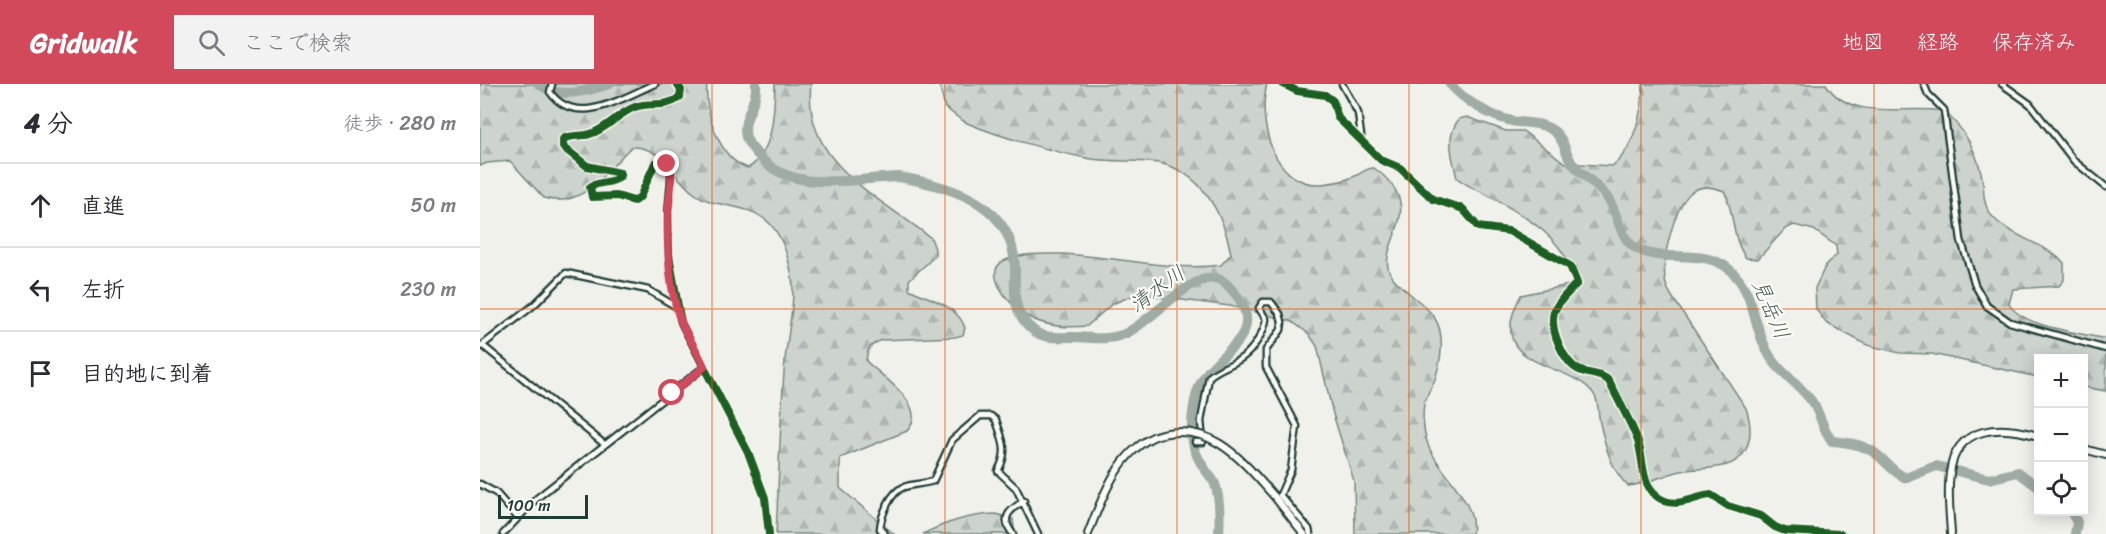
<!DOCTYPE html>
<html lang="ja">
<head>
<meta charset="utf-8">
<style>
	body { margin:0; font-family:Sriracha,"Klee One",sans-serif; background:#f2f2f3; color:#2b2b33 }
	.controls { position:absolute; right:18px; bottom:18px; display:grid; overflow:hidden; border-radius:0px; box-shadow:0 3px 15px #0003 }
	.controls button { width:54px; height:54px; display:grid; place-items:center; padding:0; border:0; border-bottom:2px solid #e1e1e2; background:#fff; color:#2b2b33; font:30px sans-serif }
	.scale { position:absolute; left:18px; bottom:15px; width:90px; box-sizing:border-box; padding-left:6px; border:3px solid #1f3d34; border-top:0; font-size:16px; line-height:21px; white-space:nowrap; color:#1f3d34; -webkit-text-stroke:4px #fdfcf7; paint-order:stroke }
	.stop { position:absolute; width:18px; height:18px; margin:-14px; border:4px solid #d1495b; border-radius:50%; background:#fff }
	.stop.end { background:#d1495b; border-color:#fff; box-shadow:0 2px 6px #0008 }
	.list { margin:0; padding:0; list-style:none }
	h2 { display:flex; justify-content:space-between; align-items:center; height:78px; margin:0; padding:0 24px; font-size:26px }
	h2 small { font-size:20px; font-weight:400; color:#7c7c81 }
	.list li { display:grid; grid-template-columns:39px 1fr auto; gap:18px; align-items:center; box-sizing:border-box; height:84px; padding:0 24px; border-top:2px solid #e1e1e2 }
	.list b { display:block; font-size:22px; white-space:nowrap }
	.list em { font-size:20px; font-style:normal; color:#7c7c81 }
	.icon { flex:none; width:33px; height:33px; fill:none; stroke:currentColor; stroke-width:2; stroke-linecap:round; stroke-linejoin:round }
	.map { position:relative; flex:none; width:1626px; height:450px; overflow:hidden }
	header { display:flex; align-items:center; gap:36px; box-sizing:border-box; height:84px; padding:0 30px; background:#d1495b; color:#fff }
	header strong { font-size:28px }
	nav { display:flex; gap:33px; margin-inline-start:auto; font-size:21px }
	.search { width:420px; height:54px; background:#f2f2f3; display:flex; align-items:center; gap:15px; box-sizing:border-box; padding:0 21px; border-radius:0px; color:#7c7c81; font-size:22px }
	main { display:flex }
	aside { flex:1; background:#fff }
	.map>svg:first-child { display:block }
</style>
</head>
<body>
<header>
<strong>Gridwalk</strong>
<div class="search"><svg class="icon" aria-label="search" viewBox="0 0 24 24"><circle cx="10" cy="10" r="6"/><path d="M15 15l6 6"/></svg>ここで検索</div>
<nav><a>地図</a><a>経路</a><a>保存済み</a></nav>
</header>
<main>
<aside>
<h2>4 分<small>徒歩 · 280 m</small></h2>
<ul class="list">
<li><svg class="icon" aria-label="ahead" viewBox="0 0 24 24"><path d="M12 20V5M6 11l6-6 6 6"/></svg><div><b>直進</b></div><em>50 m</em></li>
<li><svg class="icon" aria-label="left" viewBox="0 0 24 24"><path d="M17 20v-9H6M10 6l-5 5 5 5"/></svg><div><b>左折</b></div><em>230 m</em></li>
<li><svg class="icon" aria-label="arrive" viewBox="0 0 24 24"><path d="M6 21V4h12l-3 4 3 4H6"/></svg><div><b>目的地に到着</b></div></li>
</ul>
</aside>
<div class="map">
<svg width="1626" height="450" viewBox="0 0 1626 450">
	<defs>
		<pattern id="forest-firs" width="22" height="20" patternUnits="userSpaceOnUse" patternTransform="scale(1.5)"><rect width="22" height="20" fill="#cdd3cd"/><path d="M5 1l3.5 6h-7zM16 11l3.5 6h-7z" fill="#b0b6b1"/></pattern>
	</defs>
	<rect width="100%" height="100%" fill="#f0f1eb"/>
	<filter id="ink" filterUnits="userSpaceOnUse"><feTurbulence type="fractalNoise" baseFrequency=".0167" numOctaves="2"/><feDisplacementMap in="SourceGraphic" scale="12" xChannelSelector="R" yChannelSelector="G"/><feConvolveMatrix kernelMatrix="1 2 1 2 8 2 1 2 1" color-interpolation-filters="sRGB"/></filter>
	<g filter="url(#ink)">
		<path fill="url(#forest-firs)" stroke="#768880" stroke-width="1.5" d="M0,0H227C224,27 239,76 268,84C294,69 294,28 295,0H331C322,79 398,112 451,154L455,165V172L429,196V205C449,215 478,221 485,244L483,251L475,253L402,256C391,260 387,265 386,277C402,293 450,322 427,347L360,374V404L414,450H296C299,392 300,334 305,276C307,255 316,213 312,194C309,175 302,150 287,137C264,118 236,125 215,110C193,94 182,61 151,63C126,87 103,126 64,114L30,77L7,79L0,82Z
			M459,0H787C777,37 793,103 841,100C853,99 867,97 877,91C884,88 886,84 894,84C953,126 893,160 911,191C922,207 943,217 954,233C966,250 961,277 955,295C952,303 946,312 944,320C942,334 944,349 948,361C959,390 998,416 992,450H875L874,397L853,330L837,262L829,250L811,237L780,229L750,222L670,212L654,211L632,220L607,242C587,244 563,242 545,231C530,222 498,185 528,175C545,169 564,170 582,170C632,172 693,188 741,181L751,170C744,131 722,88 679,79C655,75 630,79 606,74C571,67 520,53 487,39C479,35 472,28 465,24Z
			M1163,0H1346C1369,38 1425,21 1463,27C1485,44 1499,71 1503,99C1504,108 1503,117 1508,126C1520,150 1565,158 1584,179V196L1579,202L1533,205L1529,220C1542,243 1601,249 1626,255V307L1604,303V274H1558V293L1452,270L1420,269L1387,261L1346,239L1336,225L1335,204L1347,179L1357,171L1356,162L1334,146L1314,141L1305,145L1278,175L1266,174C1251,154 1255,128 1244,107C1234,103 1222,101 1213,107C1195,119 1182,173 1185,194C1185,200 1188,206 1191,211L1266,324C1270,336 1272,348 1268,360C1260,389 1226,382 1201,387C1183,391 1167,400 1148,402C1131,386 1125,361 1120,339C1118,330 1119,321 1115,312C1095,276 999,288 1041,211L1089,201L1095,198C1086,154 1045,132 1009,112C998,106 987,102 977,94C972,73 965,53 979,35L987,33L1026,47H1043L1085,79L1132,82C1154,66 1163,26 1163,0Z
			M516,430L533,435L535,450H443C466,438 489,431 516,430Z"/>
		<g fill="none" stroke-linecap="round" stroke-linejoin="round">
			<path stroke="#9faca4" stroke-width="10" d="M59,0C78,16 108,7 129,0
				M276,0C278,19 261,34 266,53C268,61 274,66 279,72C312,111 374,94 419,93C475,103 537,121 535,190C534,213 534,231 554,247C564,255 580,253 593,253C611,253 625,257 642,251C669,241 711,187 738,195C746,197 753,207 758,213C785,253 739,267 723,295C715,308 713,324 712,339C711,357 714,370 725,385C728,390 733,395 735,400C740,414 740,435 739,450
				M970,0C985,17 1009,32 1032,37C1047,40 1062,37 1075,48C1084,55 1085,69 1092,79C1103,93 1121,102 1130,118C1138,131 1140,153 1153,162C1180,182 1222,162 1249,185C1277,209 1272,245 1291,274C1302,291 1323,302 1334,321C1342,334 1341,342 1352,357C1366,358 1384,361 1395,369C1406,377 1413,389 1426,394L1456,382L1509,395L1538,388L1558,403
				M1591,428L1597,438L1595,450"/>
			<defs>
				<path id="minor" d="M72,0L70,8C96,45 143,13 175,0
					M197,0L201,6L200,13C185,25 171,17 155,23C138,29 127,45 110,50C101,53 92,50 83,55V63L107,82L140,89V93C131,100 119,97 110,103L112,113L137,112L154,117L160,113L175,79H187L191,87L188,127L189,171L201,239L268,368L285,414L289,450
					M803,0L817,7L845,11L853,17L858,34L901,76L920,84L953,115L983,125L998,143L1029,147L1090,182L1097,199C1090,207 1077,218 1074,228C1069,245 1084,279 1099,286C1109,291 1121,289 1129,297C1138,316 1148,333 1156,352C1166,373 1157,406 1185,417C1200,423 1216,412 1231,411L1248,422L1281,432L1295,443L1305,447L1361,450
					M862,0L878,29L882,59
					M1444,0L1448,10L1464,26L1481,156L1495,201L1507,222L1530,238L1626,265
					M1522,0L1550,20L1594,77L1626,103
					M2,261L123,359
					M0,263L54,221L86,189L168,206L197,223
					M715,358H723L721,337L729,293C739,284 753,281 763,273C773,266 785,247 786,235L779,224L783,218H791L800,230L802,238L801,246L786,266V283L817,342L811,386L800,411L829,445L830,450
					M0,400L16,409L37,433
					M23,450L57,414L224,283
					M405,450L400,445C401,432 410,408 424,403C432,400 444,400 453,397L472,356L500,332H511L516,336C523,357 529,367 518,387L536,404L558,450
					M533,450C520,434 529,426 544,417"/>
				<path id="tertiary" d="M1604,365L1626,371
					M794,412L824,450
					M608,450C622,414 637,369 675,352
					M1471,450C1470,430 1467,409 1470,389C1476,340 1522,341 1558,352"/>
			</defs>
			<use href="#minor" stroke="#1f3d34" stroke-width="9"/>
			<use href="#tertiary" stroke="#1f3d34" stroke-width="10"/>
			<use href="#minor" stroke="#fdfcf7" stroke-width="4.5"/>
			<use href="#tertiary" stroke="#fdfcf7" stroke-width="6"/>
			<defs>
				<path id="tertiary-bridge" d="M675,352C730,335 761,375 794,412"/>
			</defs>
			<use href="#tertiary-bridge" stroke="#1f3d34" stroke-width="10" stroke-linecap="butt"/>
			<use href="#tertiary-bridge" stroke="#fdfcf7" stroke-width="6"/>
			<defs>
				<path id="cycleway" d="M197,0L201,6L200,13C185,25 171,17 155,23C138,29 127,45 110,50C101,53 92,50 83,55V63L107,82L140,89V93C131,100 119,97 110,103L112,113L137,112L154,117L160,113L175,79H187L191,87L188,127L189,171L201,239L268,368L285,414L289,450
					M803,0L817,7L845,11L853,17L858,34L901,76L920,84L953,115L983,125L998,143L1029,147L1090,182L1097,199C1090,207 1077,218 1074,228C1069,245 1084,279 1099,286C1109,291 1121,289 1129,297C1138,316 1148,333 1156,352C1166,373 1157,406 1185,417C1200,423 1216,412 1231,411L1248,422L1281,432L1295,443L1305,447L1361,450"/>
			</defs>
			<use href="#cycleway" stroke="#fdfcf7" stroke-width="11"/>
			<use href="#cycleway" stroke="#1b5e20" stroke-width="8"/>
		</g>
	</g>
	<g fill="none" stroke-linecap="round" stroke-linejoin="round" filter="url(#ink)">
		<path stroke="#d1495b" stroke-width="8" d="M187,80C196,94 188,112 188,129C187,163 189,206 201,238C207,253 218,267 224,283L192,309"/>
	</g>
	<path fill="none" stroke="#e8590c" stroke-width="1.5" stroke-opacity="0.55" d="M232,0V450M465,0V450M697,0V450M929,0V450M1161,0V450M1394,0V450M0,225H1626"/>
	<g text-anchor="middle" stroke-width="4.5" stroke-linejoin="round" paint-order="stroke">
		<g font-size="21" font-style="italic" fill="#455e56" stroke="#fdfcf7">
			<text transform="translate(677 205) rotate(-36)" y="7">清水川</text>
			<text transform="translate(1291 225) rotate(67)" y="7">見岳川</text>
		</g>
	</g>
</svg>
<div class="controls">
<button>+</button>
<button>−</button>
<button><svg class="icon" aria-label="locate" viewBox="0 0 24 24"><circle cx="12" cy="12" r="6"/><path d="M12 2v4M12 18v4M2 12h4M18 12h4"/></svg></button>
</div>
<div class="scale">100 m</div>
<div class="stop" style="left:192px;top:309px"></div>
<div class="stop end" style="left:187px;top:80px"></div>
</div>
</main>
</body>
</html>
